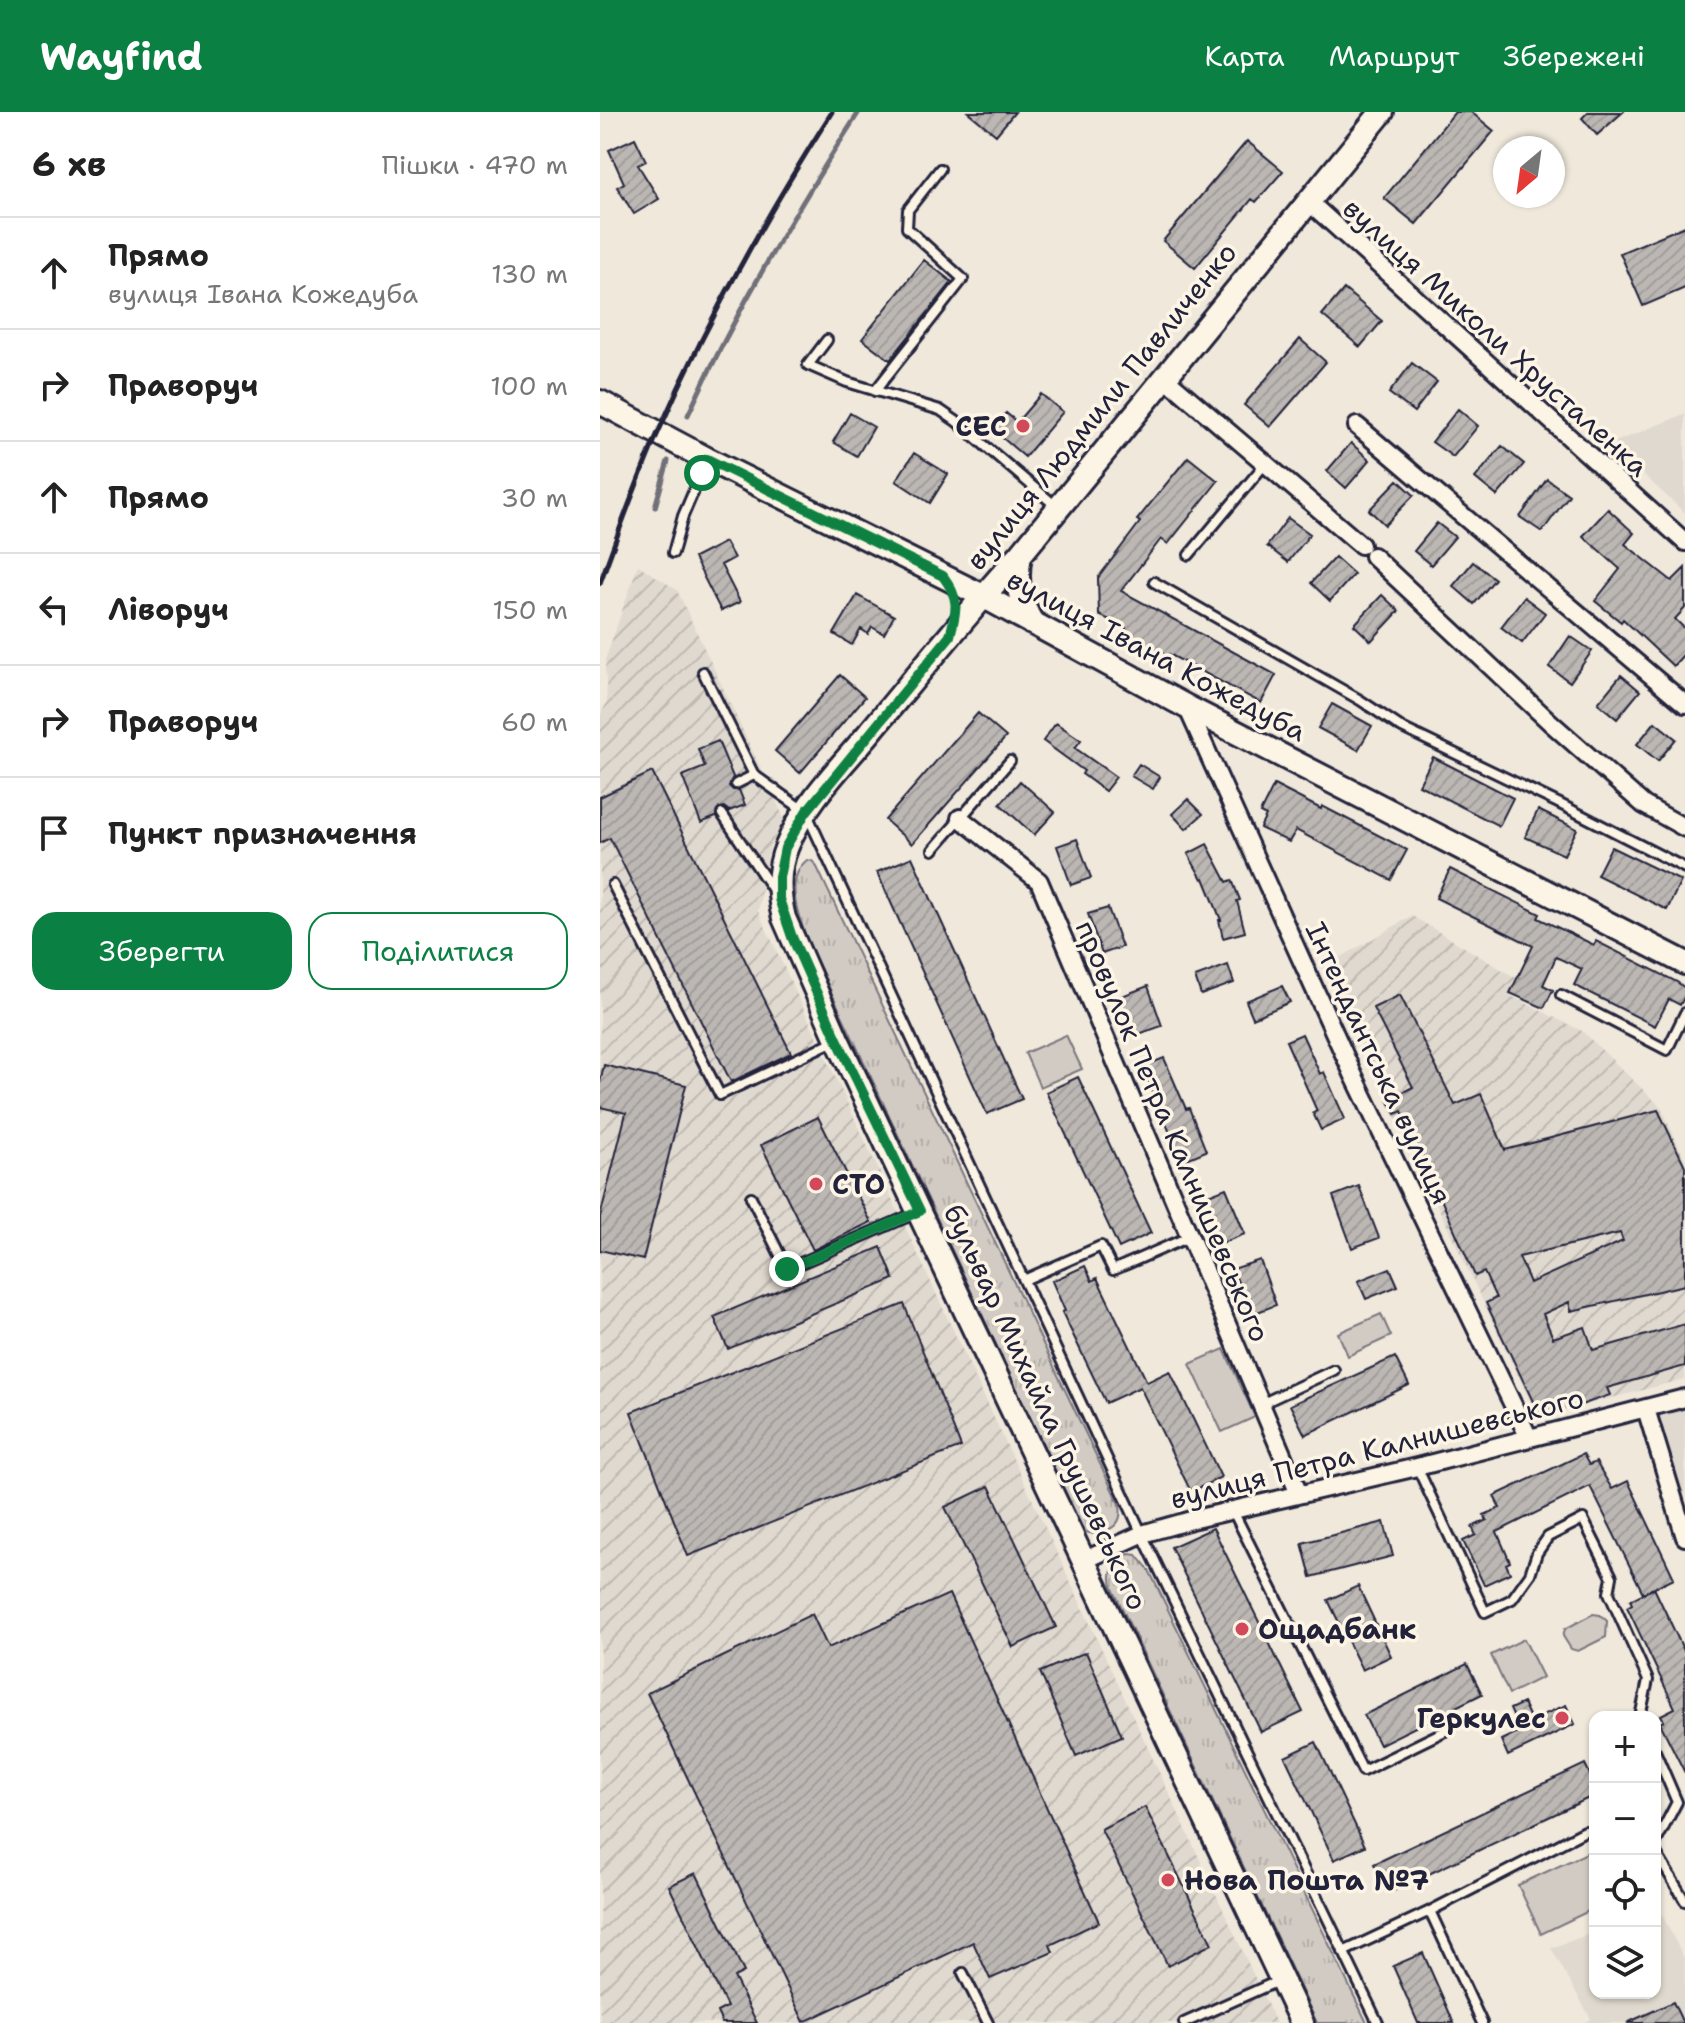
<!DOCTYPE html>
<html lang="uk">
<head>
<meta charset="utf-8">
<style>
	body { margin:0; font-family:"Shantell Sans",sans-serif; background:#f6f6f6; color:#222 }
	.controls { position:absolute; right:24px; bottom:24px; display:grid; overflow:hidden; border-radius:16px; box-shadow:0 2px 6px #0004 }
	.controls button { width:72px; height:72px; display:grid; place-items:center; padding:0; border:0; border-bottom:2px solid #e0e0e0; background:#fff; color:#222; font:40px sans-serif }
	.compass { position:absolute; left:893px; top:24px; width:72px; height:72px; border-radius:50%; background:#fff; box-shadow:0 2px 6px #0004; rotate:209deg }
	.stop { position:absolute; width:24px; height:24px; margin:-18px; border:6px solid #0b8043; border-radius:50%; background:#fff }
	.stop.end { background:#0b8043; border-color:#fff; box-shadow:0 2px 8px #0008 }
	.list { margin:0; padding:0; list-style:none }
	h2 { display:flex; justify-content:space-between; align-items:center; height:104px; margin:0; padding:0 32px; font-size:34px }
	h2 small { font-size:26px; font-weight:400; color:#767676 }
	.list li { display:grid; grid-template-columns:52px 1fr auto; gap:24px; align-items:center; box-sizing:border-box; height:112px; padding:0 32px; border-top:2px solid #e0e0e0 }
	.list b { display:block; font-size:30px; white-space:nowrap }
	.list p { margin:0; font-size:26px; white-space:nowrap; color:#767676 }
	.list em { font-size:26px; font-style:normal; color:#767676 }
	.actions { display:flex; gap:16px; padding:24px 32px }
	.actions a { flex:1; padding:18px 0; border:2px solid #0b8043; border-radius:24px; text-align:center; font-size:28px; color:#0b8043 }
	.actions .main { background:#0b8043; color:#fff }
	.icon { flex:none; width:44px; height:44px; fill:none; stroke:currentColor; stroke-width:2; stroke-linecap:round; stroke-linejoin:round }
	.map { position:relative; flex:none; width:1085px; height:1911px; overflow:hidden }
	header { display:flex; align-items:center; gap:48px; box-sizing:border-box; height:112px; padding:0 40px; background:#0b8043; color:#fff }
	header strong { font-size:38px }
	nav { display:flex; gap:44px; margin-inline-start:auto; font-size:28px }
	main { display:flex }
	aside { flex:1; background:#fff }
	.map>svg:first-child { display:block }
</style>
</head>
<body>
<header>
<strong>Wayfind</strong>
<nav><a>Карта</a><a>Маршрут</a><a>Збережені</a></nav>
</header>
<main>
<aside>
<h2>6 хв<small>Пішки · 470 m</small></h2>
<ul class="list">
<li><svg class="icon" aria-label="ahead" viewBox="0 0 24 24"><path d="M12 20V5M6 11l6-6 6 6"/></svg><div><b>Прямо</b><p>вулиця Івана Кожедуба</p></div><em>130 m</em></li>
<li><svg class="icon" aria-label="right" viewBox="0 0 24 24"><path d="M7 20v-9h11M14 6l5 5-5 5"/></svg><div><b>Праворуч</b></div><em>100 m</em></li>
<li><svg class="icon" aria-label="ahead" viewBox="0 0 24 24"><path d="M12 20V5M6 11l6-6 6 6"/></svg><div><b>Прямо</b></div><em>30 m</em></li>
<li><svg class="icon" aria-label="left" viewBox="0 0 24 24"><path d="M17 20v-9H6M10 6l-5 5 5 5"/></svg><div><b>Ліворуч</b></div><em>150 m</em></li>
<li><svg class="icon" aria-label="right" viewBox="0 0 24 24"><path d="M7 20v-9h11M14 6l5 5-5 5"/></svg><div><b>Праворуч</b></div><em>60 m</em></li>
<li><svg class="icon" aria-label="arrive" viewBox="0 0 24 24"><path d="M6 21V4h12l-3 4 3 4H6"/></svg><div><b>Пункт призначення</b></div></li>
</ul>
<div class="actions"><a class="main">Зберегти</a><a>Поділитися</a></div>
</aside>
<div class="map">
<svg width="1085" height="1911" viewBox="0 0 1085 1911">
	<defs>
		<pattern id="industrial-furrows" width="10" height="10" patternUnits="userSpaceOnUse" patternTransform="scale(2)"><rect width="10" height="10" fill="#e0d9cf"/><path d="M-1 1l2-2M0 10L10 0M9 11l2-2" fill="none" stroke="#c0bab3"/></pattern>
		<pattern id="grass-tufts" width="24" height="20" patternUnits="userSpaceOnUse" patternTransform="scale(2)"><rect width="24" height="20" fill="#d1cbc3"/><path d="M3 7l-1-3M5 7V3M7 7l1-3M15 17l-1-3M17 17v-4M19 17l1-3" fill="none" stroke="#b3aea8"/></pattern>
		<pattern id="building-hatch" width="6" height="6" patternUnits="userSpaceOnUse" patternTransform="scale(2)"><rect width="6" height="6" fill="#bcb7b3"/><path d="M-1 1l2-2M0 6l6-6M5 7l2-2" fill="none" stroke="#a19d9b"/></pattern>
	</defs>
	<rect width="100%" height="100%" fill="#efe8db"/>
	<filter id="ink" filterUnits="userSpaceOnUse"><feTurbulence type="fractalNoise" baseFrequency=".0125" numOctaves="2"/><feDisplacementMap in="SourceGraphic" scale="16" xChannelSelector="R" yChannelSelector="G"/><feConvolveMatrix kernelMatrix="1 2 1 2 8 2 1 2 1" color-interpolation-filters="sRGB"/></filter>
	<g filter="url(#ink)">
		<path fill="#e0d9cf" d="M1085,302V401L1010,332Z
			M1085,1294V1398L1056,1301Z
			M1059,1797L1085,1848V1911H984L991,1907L951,1836L995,1820V1881H1055V1798Z"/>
		<path fill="url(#industrial-furrows)" d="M38,453L77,478L184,706L169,737L158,799L676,1911H0V604L7,590L5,548Z
			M812,804L916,866L909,883L982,919L1061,995L1085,1048V1267L938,1305L724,855Z"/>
		<path fill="url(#grass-tufts)" stroke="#7a767f" stroke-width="2" d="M207,748L212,749L216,753L520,1394C523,1412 513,1416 498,1423L486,1420L481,1414L212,839C202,815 181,769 207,748Z
			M529,1442L537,1443L549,1458L767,1911H717L513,1477C507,1460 514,1450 529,1442Z"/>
		<path fill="#d1cbc3" stroke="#7a767f" stroke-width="2" d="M466,923L482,957L440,975L425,941Z
			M781,1202L791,1224L748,1244L738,1221Z
			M624,1237L655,1305L622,1320L590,1252Z
			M993,1502L1000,1503L1007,1509L1006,1525L978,1539L971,1537L963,1524L965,1517Z
			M924,1527L943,1565L909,1582L891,1543Z
			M991,1739L995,1747V1796L941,1822L918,1773Z"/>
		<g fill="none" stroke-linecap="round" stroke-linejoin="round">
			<path stroke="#716f79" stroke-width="5" d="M88,303C137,197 196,98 259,0
				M55,395L68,349"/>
		</g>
		<path fill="url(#building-hatch)" stroke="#22223b" stroke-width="2" fill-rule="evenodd" d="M368,0H415L396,23Z
			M855,0H871L894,19L816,112L784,86Z
			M988,0H1023L997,23L982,6Z
			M35,26L46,49L38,53L59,87L34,102L17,75L24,71L9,38Z
			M647,29L683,59L656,90L652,87L595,156L563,129Z
			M1085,114V176L1043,194L1020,141Z
			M324,148L352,170L290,248L262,227Z
			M744,177L782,209L760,235L722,203Z
			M700,227L726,250L670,315L644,293Z
			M812,251L837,270L814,300L789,281Z
			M441,282L463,300L425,345L392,317L406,301L417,310Z
			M858,297L878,314L853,345L832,330Z
			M250,301L274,315L257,344L233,330Z
			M751,331L770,348L746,376L727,359Z
			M902,334L924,352L897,384L875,366Z
			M314,341L348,362L330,391L296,369Z
			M588,345L618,369L568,432L561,427L521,479L676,563L661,591L569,542L567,544L528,522L525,515L499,503L498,466L540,410L537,408Z
			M947,367L969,383L942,420L920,405Z
			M798,368L814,383L785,413L769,398Z
			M1008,397L1034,421L1025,432L1072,469L1085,456V496L1075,507L1085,517V541L1073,554L1023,507L1021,510L995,489L1020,457L983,424Z
			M688,406L710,422L688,450L667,434Z
			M837,411L855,425L831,453L814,439Z
			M125,430L134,446L121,453L140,490L121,499L94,446Z
			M735,445L754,462L730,489L711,471Z
			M873,450L895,467L874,492L853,474Z
			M257,483L294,504L284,522L272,515L268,522L261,517L252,533L234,522Z
			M782,483L799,499L771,529L754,513Z
			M924,485L945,501L922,531L901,515Z
			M970,524L992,539L970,570L949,555Z
			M240,563L265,585L200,661L175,639Z
			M1021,563L1040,579L1017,607L998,591Z
			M732,592L772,614L758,638L718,616Z
			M378,601L406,625L312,732L285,708Z
			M1055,610L1076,627L1058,649L1037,632Z
			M456,611L481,628L475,636L516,665L505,679L482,662L484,659L443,629Z
			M118,629L133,665L129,674L133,678H139L145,693L129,699L124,695L119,696L116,705L101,711L82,664L105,655L98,637Z
			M833,645L913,686L899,714L819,673Z
			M539,652L560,665L553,677L531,664Z
			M52,660L191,941L131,970L10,726L0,731V685Z
			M420,669L455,700L434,723L400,692Z
			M674,673L721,697L722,694L807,738L791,768L696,718L689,730L660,716L666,704L660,701Z
			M588,687L603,702L586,717L572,702Z
			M938,698L977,717L964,743L925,725Z
			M477,727L491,766L471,773L457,734Z
			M607,732L627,770L632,768L640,788L637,789L645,820L623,826L619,808H621L604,766L602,767L588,742Z
			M1011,735L1081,769L1067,798L997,763Z
			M312,745L422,987L387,1002L277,760Z
			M850,757L940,802L938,806L994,833L996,829L1077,870L1085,876V884L1080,893L1069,887L1055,914L974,873L982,857L956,845L943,873L953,878L944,896L910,881L933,834L836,786Z
			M508,796L522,835L502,842L488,802Z
			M628,853L634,871L601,883L595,865Z
			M548,874L562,914L533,924L519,885Z
			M682,874L690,890L653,906L646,889Z
			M800,883L855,993L881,982L905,1038L1058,998L1085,1054V1173L971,1199L969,1190L943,1202L953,1226L985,1215L993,1238L1085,1212V1254L1007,1276L1010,1283L981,1293L977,1284L938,1300L886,1191L896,1186L884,1160L875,1164L802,999L796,1002L788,988L813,975L773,896ZM1020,1121L1023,1129L930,1171L919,1145Z
			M702,922L720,962L724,960L745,1007L721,1018L713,1001L717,999L686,929Z
			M564,946L586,997L589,996L606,1039L582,1049L542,955Z
			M4,953L86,973L43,1148L0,1138V1105L26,1001L0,995V970Z
			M478,965L551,1121L519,1136L446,980Z
			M218,1005L271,1110L213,1138L161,1033Z
			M759,1074L779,1126L752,1136L733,1084Z
			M626,1076L645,1122L617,1133L598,1087Z
			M281,1135L294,1167L128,1237L114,1205Z
			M660,1148L676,1193L650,1203L633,1157Z
			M485,1154L492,1169L497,1166L547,1270L570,1259L621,1365L591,1380L540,1275L506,1291L462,1200L465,1199L452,1169Z
			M790,1156L798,1174L766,1187L758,1169Z
			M304,1192L361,1335L88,1444L31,1300Z
			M795,1245L809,1273L705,1323L690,1293Z
			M983,1342L989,1353L996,1350L1012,1377L1028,1369L1074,1466L1043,1481L990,1374L897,1420L910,1450L906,1452L910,1461L884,1473L863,1429L876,1423L872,1415L887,1408L884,1403L900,1396L894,1384Z
			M389,1374L456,1515L413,1535L345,1395Z
			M784,1410L793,1444L711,1465L702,1431Z
			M613,1416L703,1600L661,1620L571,1435Z
			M758,1474L791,1544L762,1558L728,1488Z
			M1054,1476L1085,1541V1661L1060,1611L1064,1609L1061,1603L1075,1596L1027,1495L1032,1492L1030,1488Z
			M349,1482L499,1810L450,1833L453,1840L390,1867L373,1830L204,1910L47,1581L212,1502L228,1536Z
			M486,1540L522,1624L476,1644L440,1560Z
			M867,1552L882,1582L779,1633L764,1603Z
			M923,1591L931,1608L966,1593L975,1612L908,1644L901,1628L920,1619L910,1597Z
			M716,1630L765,1734L734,1748L685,1645Z
			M985,1652L995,1673V1683L789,1781L774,1752Z
			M545,1695L612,1832L568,1854L501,1717Z
			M96,1761L144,1860L134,1865L157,1911H122L117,1900L127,1895L69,1774Z
			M823,1841L854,1911H818L793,1854Z
			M1073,1890L1083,1911H1027Z"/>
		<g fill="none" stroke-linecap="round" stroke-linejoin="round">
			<defs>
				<path id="lane" d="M227,228L208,253L247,270L340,298L356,309L457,395
					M275,279L363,167L307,116L308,98L340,57
					M73,441L83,404L107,348
					M589,443L665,352
					M554,470L760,588L802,616L958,691L1085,756
					M103,560L154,663L206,700L542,1422L778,1911
					M136,672L154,663
					M122,702L175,781
					M333,738L410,649
					M13,773L120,983L236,928
					M961,883L1067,938L1085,901
					M151,1085L187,1157L316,1101
					M424,1168L501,1134L513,1158L589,1125
					M661,1292L734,1258
					M817,1355L885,1500L912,1487L930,1462L937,1441L948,1425L983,1407L1012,1465L1009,1481L1048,1568L1040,1605
					M633,1399L763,1659L851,1616
					M1055,1639L1077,1690L1055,1732
					M1055,1739L1085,1789
					M830,1799L882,1911
					M743,1840L830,1799L985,1719
					M363,1861L388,1911
					M584,1911L680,1868"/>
				<path id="street" d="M708,89L1085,430
					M564,265L761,433
					M757,314L1085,592
					M773,444L951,611L1044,693L1085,716
					M587,595L753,962L929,1326
					M360,706L439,769L699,1382
					M1046,1297L1085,1425
					M485,1448L542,1422L595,1407L817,1355L1085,1286"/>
				<path id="secondary" d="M0,290L107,347L383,484L587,595L1085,851
					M420,443C415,469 419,488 432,511
					M702,1911L237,927L184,806C178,782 177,757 187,734C204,691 240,656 270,620C319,561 368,500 420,443L782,0"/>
			</defs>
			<use href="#lane" stroke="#22223b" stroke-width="14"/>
			<use href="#street" stroke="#22223b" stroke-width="22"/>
			<use href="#secondary" stroke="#22223b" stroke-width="28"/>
			<use href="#lane" stroke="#fcf5e5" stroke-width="8"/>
			<use href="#street" stroke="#fcf5e5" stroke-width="16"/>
			<use href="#secondary" stroke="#fcf5e5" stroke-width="22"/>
			<path stroke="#22223b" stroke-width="5" d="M0,471C18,421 36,371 57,323C106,211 166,103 232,0"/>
		</g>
	</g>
	<g fill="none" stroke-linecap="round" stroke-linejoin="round" filter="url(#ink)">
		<path stroke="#0b8043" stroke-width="10" d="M102,361L107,347L343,464C360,487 357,497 350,524L206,700L185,736L179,765V787L192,825L237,927L320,1099L187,1157"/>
	</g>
	<g fill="#d1495b" stroke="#fcf5e5" stroke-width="3">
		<circle cx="423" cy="314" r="8"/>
		<circle cx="216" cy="1072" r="8"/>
		<circle cx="642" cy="1517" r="8"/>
		<circle cx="962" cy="1606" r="8"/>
		<circle cx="568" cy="1768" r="8"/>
	</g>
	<g text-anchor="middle" stroke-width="7" stroke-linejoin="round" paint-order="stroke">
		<g font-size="28" fill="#22223b" stroke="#fcf5e5">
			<text transform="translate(896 225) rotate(42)" y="10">вулиця Миколи Хрусталенка</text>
			<text transform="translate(501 294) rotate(-51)" y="10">вулиця Людмили Павличенко</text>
			<text transform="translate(557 543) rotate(28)" y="10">вулиця Івана Кожедуба</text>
			<text transform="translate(779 951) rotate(65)" y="10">Інтендантська вулиця</text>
			<text transform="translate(573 1019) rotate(67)" y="10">провулок Петра Калнишевського</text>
			<text transform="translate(446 1295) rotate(65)" y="10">бульвар Михайла Грушевського</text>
			<text transform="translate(777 1336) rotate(-14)" y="10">вулиця Петра Калнишевського</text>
		</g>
		<g font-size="28" font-weight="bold" fill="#22223b" stroke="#fcf5e5" text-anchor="start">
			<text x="407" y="324" text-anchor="end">СЕС</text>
			<text x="232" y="1082">СТО</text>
			<text x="658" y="1527">Ощадбанк</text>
			<text x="946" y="1616" text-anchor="end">Геркулес</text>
			<text x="584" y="1778">Нова Пошта №7</text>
		</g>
	</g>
</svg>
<div class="controls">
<button>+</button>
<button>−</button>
<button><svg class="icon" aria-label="locate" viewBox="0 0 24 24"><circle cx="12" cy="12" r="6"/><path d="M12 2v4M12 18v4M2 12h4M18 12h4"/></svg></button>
<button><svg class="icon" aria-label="layers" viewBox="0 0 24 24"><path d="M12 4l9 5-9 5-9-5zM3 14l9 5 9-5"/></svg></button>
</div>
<svg class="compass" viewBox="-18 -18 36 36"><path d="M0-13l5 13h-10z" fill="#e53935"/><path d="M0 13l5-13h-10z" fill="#767676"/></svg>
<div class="stop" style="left:102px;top:361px"></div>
<div class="stop end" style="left:187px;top:1157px"></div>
</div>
</main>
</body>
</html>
